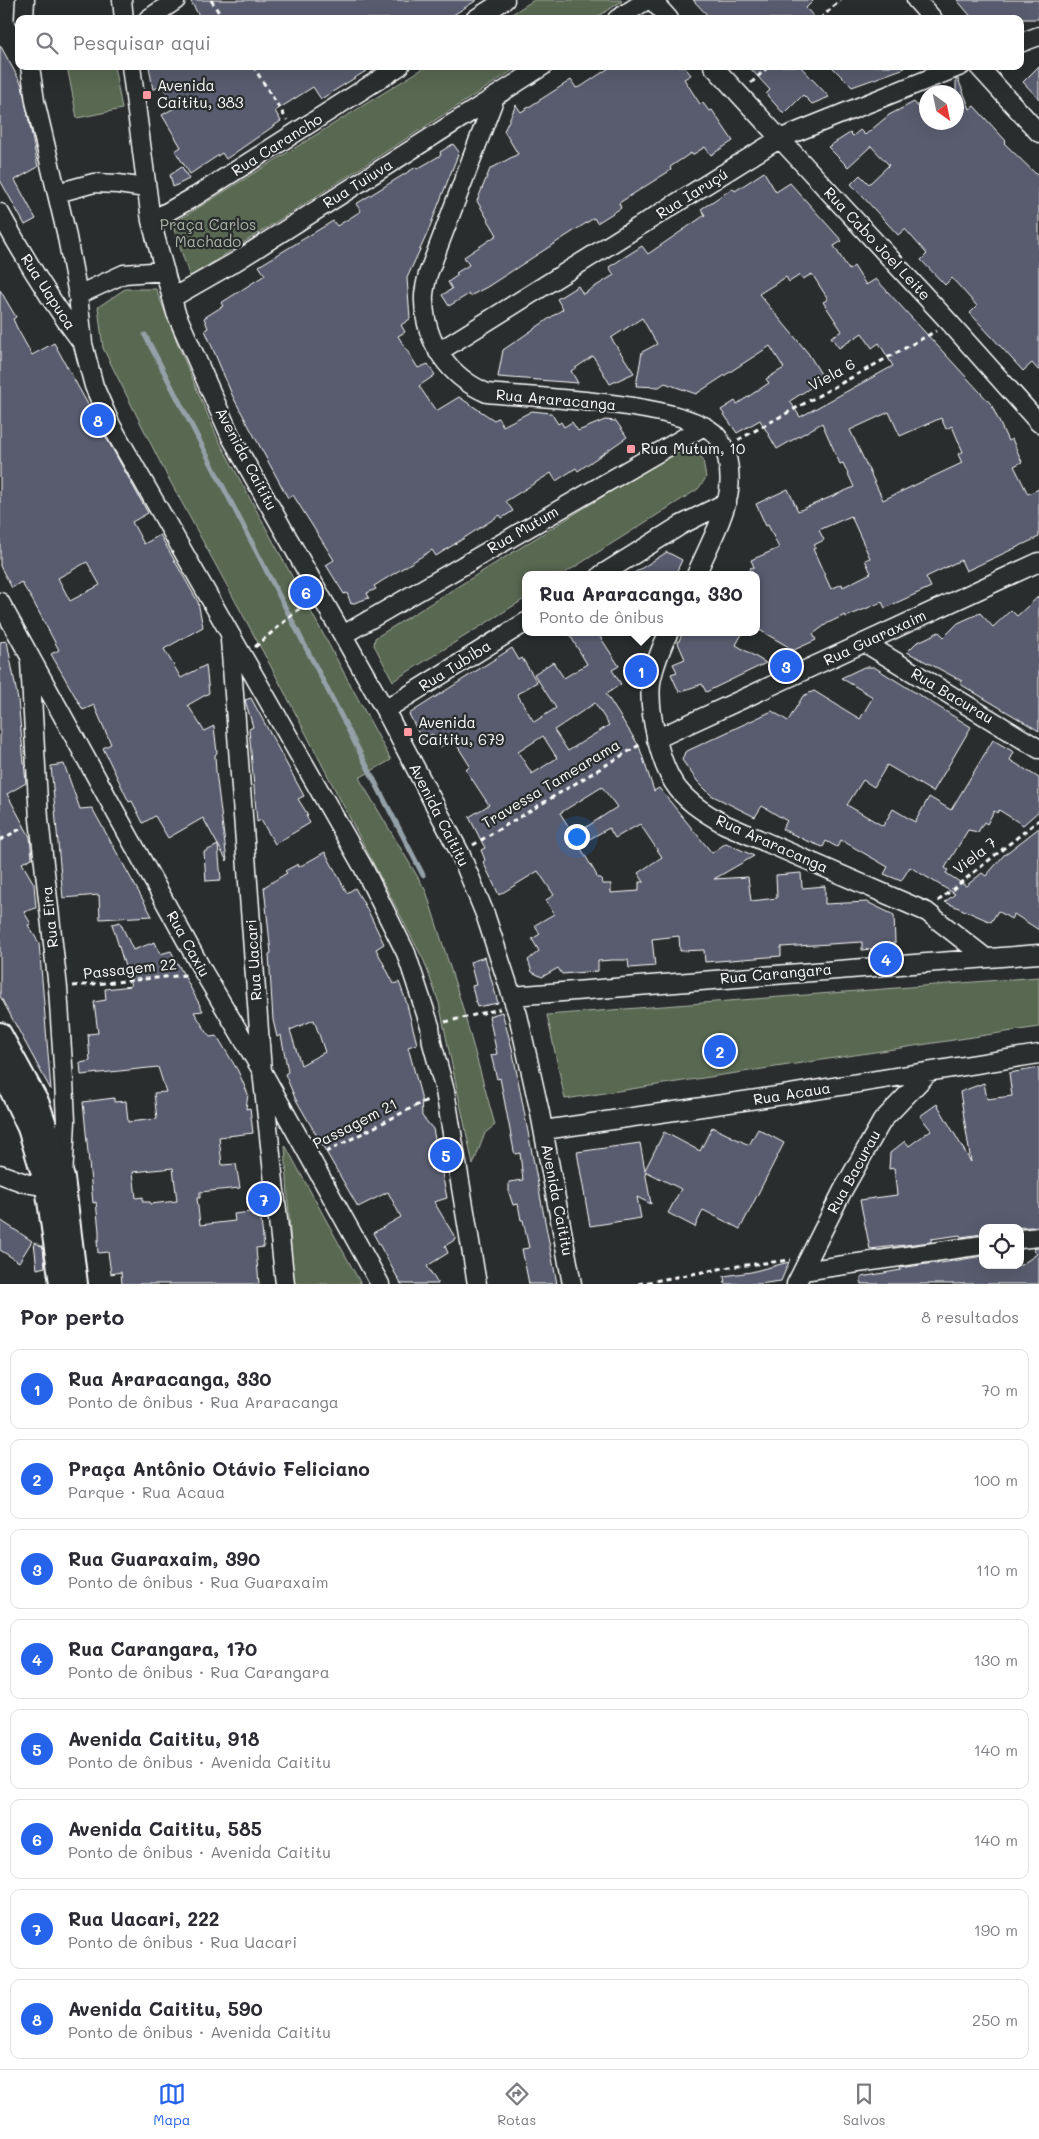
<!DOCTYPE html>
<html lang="pt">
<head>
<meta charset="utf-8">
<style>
	body { margin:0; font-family:Mali,sans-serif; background:#f7f7f7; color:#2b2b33 }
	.controls { position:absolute; right:15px; bottom:15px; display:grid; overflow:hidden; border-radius:10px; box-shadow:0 5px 20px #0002 }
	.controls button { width:45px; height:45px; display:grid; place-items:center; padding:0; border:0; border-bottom:1px solid #e1e1e2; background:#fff; color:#2b2b33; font:25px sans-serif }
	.compass { position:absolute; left:919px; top:85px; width:45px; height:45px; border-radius:50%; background:#fff; box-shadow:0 5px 20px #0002; rotate:147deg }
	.you { position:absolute; left:576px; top:836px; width:18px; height:18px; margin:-12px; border:4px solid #fff; border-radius:50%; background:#1a73e8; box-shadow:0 0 0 8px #1a73e833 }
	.badge { display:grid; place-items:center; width:32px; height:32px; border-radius:50%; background:#2563eb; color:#fff; font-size:16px; font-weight:700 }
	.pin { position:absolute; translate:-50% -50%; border:2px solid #fff; box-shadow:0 1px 5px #0006 }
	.popup { position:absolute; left:522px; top:571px; width:238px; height:65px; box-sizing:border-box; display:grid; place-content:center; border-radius:10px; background:#fff; filter:drop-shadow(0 1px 4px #0005); font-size:16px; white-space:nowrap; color:#7c7c81 }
	.popup b { font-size:19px; color:#2b2b33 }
	.popup::after { content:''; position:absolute; left:50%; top:100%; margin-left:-10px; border:10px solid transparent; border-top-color:#fff }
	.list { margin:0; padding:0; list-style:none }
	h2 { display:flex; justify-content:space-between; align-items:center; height:65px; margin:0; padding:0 20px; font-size:21px }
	h2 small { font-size:16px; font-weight:400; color:#7c7c81 }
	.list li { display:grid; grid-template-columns:32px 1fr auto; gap:15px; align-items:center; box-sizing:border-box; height:80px; margin:0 10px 10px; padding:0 10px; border:1px solid #e1e1e2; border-radius:10px }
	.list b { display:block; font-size:19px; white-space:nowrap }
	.list p { margin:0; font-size:16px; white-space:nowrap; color:#7c7c81 }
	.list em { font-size:16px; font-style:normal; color:#7c7c81 }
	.icon { flex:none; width:28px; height:28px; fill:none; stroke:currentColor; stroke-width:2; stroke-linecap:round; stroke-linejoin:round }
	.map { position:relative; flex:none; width:1039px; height:1284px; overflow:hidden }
	.search { position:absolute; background:#fff; box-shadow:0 5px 20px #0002; left:15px; right:15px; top:15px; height:55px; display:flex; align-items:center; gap:12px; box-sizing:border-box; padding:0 18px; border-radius:10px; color:#7c7c81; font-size:19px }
	.sheet { height:785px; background:#fff }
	nav { display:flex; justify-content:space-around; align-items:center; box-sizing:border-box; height:70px; border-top:1px solid #e1e1e2; background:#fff; font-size:14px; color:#7c7c81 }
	nav a { display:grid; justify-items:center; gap:2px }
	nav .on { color:#2563eb }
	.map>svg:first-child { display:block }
</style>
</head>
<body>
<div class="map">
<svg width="1039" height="1284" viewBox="0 0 1039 1284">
	<rect width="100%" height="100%" fill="#2a2d2e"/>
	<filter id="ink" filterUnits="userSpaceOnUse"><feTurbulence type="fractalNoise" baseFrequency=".02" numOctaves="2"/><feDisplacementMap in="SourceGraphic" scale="10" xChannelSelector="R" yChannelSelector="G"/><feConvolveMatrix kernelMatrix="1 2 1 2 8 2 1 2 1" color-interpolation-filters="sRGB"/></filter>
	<g filter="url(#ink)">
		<path fill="#596851" stroke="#acb4a8" d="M534,0H621L622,1L594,19H504Z
			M67,66H114L122,109L77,118Z
			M427,66H520L190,277L172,224Z
			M125,289H156L181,352L218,439L391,760L359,778L426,891L461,1002L495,1125L485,1133L473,1165L439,1003L424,961L275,674L163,468L103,348L98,307Z
			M684,446L696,448L703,460L706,478L698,489L562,575H526V598L393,681L374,645L375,638Z
			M1039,977V1027L565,1099L547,1015Z
			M285,1145L361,1284H293Z"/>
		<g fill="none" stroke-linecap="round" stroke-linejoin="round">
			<path stroke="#94a1a9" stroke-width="5" d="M145,335L423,875"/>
		</g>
		<path fill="#585c6e" stroke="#fff" fill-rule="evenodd" d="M190,0H477L447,19H201Z
			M693,0H814L806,8L816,19H711Z
			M957,0H1039V19H973Z
			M0,45L22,85L38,167L15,180L36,219L25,225L0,180Z
			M149,66H374L321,99L313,87L275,111L281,121L226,159L222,153L190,174L175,151L181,147L162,115L176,107L162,85L153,90Z
			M612,66H684L691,75L684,79L700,104L703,103L709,111L712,110L733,141L711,155L705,147L692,155L691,153L670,167L671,170L619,203L621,208L597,223L594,218L487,287L470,296L469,294L449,306L442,295L452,289L448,282L458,275L456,273L469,265L464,257L497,235L477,201L490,169L518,154L504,131L516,105L521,112L571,80L576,88L582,86Z
			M748,66H800L829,97L812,104L803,95L784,114L766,94L770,90Z
			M831,66H904L905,68L852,87Z
			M1039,66V99L1023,82Z
			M956,79H958L970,109L974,106L1006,141L1004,143L1039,177V371L1032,363L1023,371L970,313L977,306L952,278L945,285L921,260L927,254L905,229L898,235L851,184L860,175L869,184L889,165L871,146L848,167L828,147L850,133L853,136L860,130L865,135L889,115L914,102L926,116V122H956Z
			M453,144L459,152L427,234L407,278L410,319L401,325L405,332L398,336L418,368L428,364L435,375L419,386L436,411L459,397L494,420L498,418L503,426L532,411L551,413L558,424L561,422L564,427L572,422L578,431L605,420L616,421L627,437L578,471L576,468L556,481L551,473L506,501L513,511L502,518L500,515L436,556L432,550L374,586L376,589L367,593L369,598L351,604L347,593L344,594L326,565L334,560L293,495L288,498L233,397L205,330L208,328L204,318L223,306L221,303L265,275L259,266L333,221L337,226L361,211L356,204L416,167L417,169L441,155L440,152Z
			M182,167L189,179L173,187L170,175Z
			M764,172L776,192L790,183L842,241L834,246L849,270L854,266L866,285L876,279L991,404L1008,441L1012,439L1022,462L1014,466L1028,494L1039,489V537L966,571L961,560L926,577L931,587L885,608L882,602L846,617L845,615L828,623L813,634L816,640L794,650L756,628V575H753L750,568L754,567L751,560L779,548L768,525L766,526L756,504L788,489L798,511L854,487L843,463L840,464L822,423L777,449L760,420L737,433L721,410L735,401L737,404L769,383L766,379L784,368L770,346L696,394L665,383L659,387L636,386L642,352L657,344L642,318L611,338L634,373L610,384L593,356L571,371L578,383L498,377L503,350L563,309L557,299L578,286L583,294L614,275L609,267L642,246L648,254L705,215L701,209L733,188L735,191ZM812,274L828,299L823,302L842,331L831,337L839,348L862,333L872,348L879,343L893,366L800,417L790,401L824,379L808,353L759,294L786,277L789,282L800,275L803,279ZM889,412L900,436L941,418L946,429L952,426L963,452L958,454L962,463L883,500L850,430ZM851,516L870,558L865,560L871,573L843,587L842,584L831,589L813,549L816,548L814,545L824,540L819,530Z
			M0,290L16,317L13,319L17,328L32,355L54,343L148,513L132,522L144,544L160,535L198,602L203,627L164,649L181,678L206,665L209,693L188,705L204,731L214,726L217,753L215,755L216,772L227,861L218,845L221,880L206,881L204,852L218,845L203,818L168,838L155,816L143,823L132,801L129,802L103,748L111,744L94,705L83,710L51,654L59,650L33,601L21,582L12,588L0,566ZM87,562L100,585L70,601L58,578Z
			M667,552L682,560L675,575H631Z
			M1039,596V731L960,684L962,681L907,652L916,643L939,632L944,637L958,623L980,613L993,627L1011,610L1017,616Z
			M568,632H597L619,666L612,670L621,684L606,694L639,746L654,791L659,788L712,853L726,843L754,856L714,879L748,877L751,901L777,898L776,875L801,873L802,888L825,886V904L867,902L894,915L895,943L885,944V948L862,950V942L781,947V956L705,962L704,950L680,951L679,936L652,939L655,966L629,968L628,960H613L598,961V971L562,974L558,968L542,977L532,972L528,960L539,951L532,939L540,934L535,925L554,914L546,900L554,895L538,871L499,895L483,862L485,860L481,850L485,848L469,817L489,805L466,770L470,766L453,739L440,747L432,734L422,740L409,714L512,648L519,660L522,658L537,682L517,694L534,722L556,708L534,674L553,662L564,678L587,664ZM595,703L609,725L568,751L554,730ZM543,736L557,758L532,774L518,752ZM602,787L617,807L574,835L560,813ZM640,824L662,857L638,873L644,882H639V891L611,893V884H602L601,878H597L596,874L579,845L609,828L615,838Z
			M683,632H743L736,645L766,663L706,692L702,684L679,692L671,674L677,672L673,664L685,659L678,643Z
			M7,641L18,700L26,783L7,794L30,837L32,858L22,863L34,884L36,908L24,912L31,924L28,925L39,943L51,1090L0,996V642Z
			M864,667H874L971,727L933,792L887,765L874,787L863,780L847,805L883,826L893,809L915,822L929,797L951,810L993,740L1014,752L1010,760L1039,778V811L1023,825L999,810L997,813L994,811L987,824L984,822L978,832L968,830L945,868L948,870L946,873L966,886L982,873L986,876L1004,855L1039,828V930L1014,914L1011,919L998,911L991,922L945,902L955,894L910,867L901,881L884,874L888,867L841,840L837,847L826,841L823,847L807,841L782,829L787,821L762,806L755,817L711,795L698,782L682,760L685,752L772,711L788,721L803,696L814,691L860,719L873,697L841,678Z
			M251,698L304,796L298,799L308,815L306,816L310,823L275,844L261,820L257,822L249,729L253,727L245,700Z
			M64,764L80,809L92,808L152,916L100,919L99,895L63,898L51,766Z
			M325,852L347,893L355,888L368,911L384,944L376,949L394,984L399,982L406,1001L417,1044L408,1047L421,1096L422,1116L433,1129L447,1198L434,1202L456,1239L445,1246L448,1253L427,1266L438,1284H401L373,1233L401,1217L388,1192L358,1207L295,1098L285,1074L288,1072L281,1035L277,1037L273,1020L269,954L271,953L264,887L287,873L285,871L298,864L299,867ZM314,1020L325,1052L301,1065L290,1030Z
			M120,922L133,950L155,942L160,954L171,951L203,1011L194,1012L210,1037L217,1036L238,1071L248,1094L246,1109L250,1108L253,1133L219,1137L222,1165L236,1164L240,1188L200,1192V1198H197L200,1225L235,1221L234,1214L260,1211L264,1247L256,1248L259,1284H122L121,1272L111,1274L108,1252L98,1253L97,1240H99V1231L96,1202L93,1203L83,1102L114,1098V1102L126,1101L128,1122L157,1119L154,1093L166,1092L158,1067L81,1075L80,1063L90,1061L88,1034L98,1033L94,1002L106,1000L105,989L131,986L112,924ZM173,1168L177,1201L150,1204V1202H143V1197L136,1198L133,1172Z
			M485,957L498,1003L477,1007L472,986L476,985L470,962Z
			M502,1012L512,1048L557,1284H529L522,1249L529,1248L523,1220H521L518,1204L513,1205L509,1193V1182L523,1180L520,1153L515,1154L514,1151L500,1078L497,1079L491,1055L497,1054L489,1016Z
			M1039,1068V1227L983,1228L982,1234L961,1237L960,1235L931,1239V1242L870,1249L860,1200L897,1195L894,1168L889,1169L890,1153L905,1141L909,1146L931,1130L920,1116L937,1104L971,1162L960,1092L984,1083L987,1099L1012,1096L1009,1073Z
			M712,1127L749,1145L758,1129L784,1143L740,1229L703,1210L695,1227L668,1213L681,1189L645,1171L651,1204L637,1197L641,1218L590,1226L577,1152L640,1143L645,1170L664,1132L700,1151Z
			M0,1220L32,1241L19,1262L0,1250Z
			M34,1242L43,1247L45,1267L37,1269Z
			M1033,1248H1039V1284H861V1277L901,1270L900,1268L934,1263L935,1264L983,1256V1265H1021L1037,1254Z
			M789,1262L781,1281L759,1284H725L724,1276L751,1272Z"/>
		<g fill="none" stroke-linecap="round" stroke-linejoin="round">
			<defs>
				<path id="minor" d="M122,0L124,19
					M652,0L669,19
					M916,0L933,19
					M24,19L25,0
					M148,19L176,0
					M475,19L505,0
					M617,19L647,0
					M1020,43L1039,36
					M30,66L35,101L66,232L78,295L83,344L94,386L111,425L363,867L406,953L430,1026L432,1043L445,1091L477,1284
					M131,66L151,221L176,313L231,437L385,710L460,853L485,914L518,1015L540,1113L572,1284
					M713,66L950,323L1039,423
					M978,66L1039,133
					M495,97L428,274C426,283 423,293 424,301C425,342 449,377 487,393C537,398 678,402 714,433C728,446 731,472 729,490C726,515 706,551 696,575
					M57,193L94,183L118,184L146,188
					M0,213C25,259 51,302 83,344
					M151,221L196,196L400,66
					M78,295L124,274L165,271
					M172,298L235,262L543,66
					M438,352L779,139L961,66
					M601,575L681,525L727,502
					M0,602L204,973L262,1071L380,1284
					M669,632C662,645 653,669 651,683C648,712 660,767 678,789C691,805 707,814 724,824L927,912L986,958
					M343,635L704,426
					M230,640L262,1071L285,1284
					M865,643L1039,749
					M385,710L526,622
					M656,739L1039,562
					M512,996L1039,954
					M544,1130L784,1095L1039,1054
					M0,1174L25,1183L47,1187L63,1178L66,1121L64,1081L58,988L39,819L30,662
					M1020,1239L1039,1237
					M803,1271L983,1245
					M796,1284L843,1190L882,1121L929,1072"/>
				<path id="tertiary" d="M0,1034L38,1104L63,1178L76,1284
					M0,1066L29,1128L47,1187L61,1283"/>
			</defs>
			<use href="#minor" stroke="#fff" stroke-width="21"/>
			<use href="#tertiary" stroke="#fff" stroke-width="26"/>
			<path stroke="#fff" stroke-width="3" stroke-dasharray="5 4" stroke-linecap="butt" d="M211,0L223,19
				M820,19L840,0
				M253,66L287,120
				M751,83L769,66
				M738,440L936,331
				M255,647L307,602
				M0,840L24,827
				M473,845L641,744
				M938,901L1039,820
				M73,986L186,975
				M445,1022L500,1009
				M326,1152L429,1099
				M638,1284L730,1267L790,1260"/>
			<use href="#minor" stroke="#2a2d2e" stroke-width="18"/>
			<use href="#tertiary" stroke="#2a2d2e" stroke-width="22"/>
		</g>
	</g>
	<g fill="#ff9aa2" stroke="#2a2d2e" stroke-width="2">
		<rect x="142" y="90" width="10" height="10" rx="2.5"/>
		<rect x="626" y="444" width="10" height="10" rx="2.5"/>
		<rect x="403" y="727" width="10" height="10" rx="2.5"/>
	</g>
	<g text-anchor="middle" stroke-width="4.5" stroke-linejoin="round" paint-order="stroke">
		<g font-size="15" fill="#fff" stroke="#2a2d2e" text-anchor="start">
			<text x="157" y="91">Avenida<tspan x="157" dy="17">Caititu, 383</tspan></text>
			<text x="641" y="454">Rua Mutum, 10</text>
			<text x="418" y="728">Avenida<tspan x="418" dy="17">Caititu, 679</tspan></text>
		</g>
		<g font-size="15" fill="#fff" stroke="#2a2d2e">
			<text transform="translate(277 145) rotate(-32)" y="5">Rua Carancho</text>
			<text transform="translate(358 184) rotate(-32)" y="5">Rua Tuiuva</text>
			<text transform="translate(692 194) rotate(-32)" y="5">Rua Iaruçú</text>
			<text transform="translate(877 244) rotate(47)" y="5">Rua Cabo Joel Leite</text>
			<text transform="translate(48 292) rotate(57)" y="5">Rua Uapuca</text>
			<text transform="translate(832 375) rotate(-29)" y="5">Viela 6</text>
			<text transform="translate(556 400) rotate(5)" y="5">Rua Araracanga</text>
			<text transform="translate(246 459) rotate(62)" y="5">Avenida Caititu</text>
			<text transform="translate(523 530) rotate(-30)" y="5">Rua Mutum</text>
			<text transform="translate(875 638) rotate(-25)" y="5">Rua Guaraxaim</text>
			<text transform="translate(455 666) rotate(-32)" y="5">Rua Tubiba</text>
			<text transform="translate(952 696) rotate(31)" y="5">Rua Bacurau</text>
			<text transform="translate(551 784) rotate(-31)" y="5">Travessa Tamearama</text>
			<text transform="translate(439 815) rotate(63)" y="5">Avenida Caititu</text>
			<text transform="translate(772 844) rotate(24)" y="5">Rua Araracanga</text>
			<text transform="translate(975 856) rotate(-38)" y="5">Viela 7</text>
			<text transform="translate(50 917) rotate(-96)" y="5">Rua Eira</text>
			<text transform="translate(188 944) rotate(61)" y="5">Rua Caxiu</text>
			<text transform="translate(254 960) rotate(-94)" y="5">Rua Uacari</text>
			<text transform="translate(130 969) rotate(-6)" y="5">Passagem 22</text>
			<text transform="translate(776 974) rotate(-5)" y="5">Rua Carangara</text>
			<text transform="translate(792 1094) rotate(-9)" y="5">Rua Acaua</text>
			<text transform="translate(355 1124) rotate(-27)" y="5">Passagem 21</text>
			<text transform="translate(854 1172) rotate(-61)" y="5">Rua Bacurau</text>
			<text transform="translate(557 1200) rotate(79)" y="5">Avenida Caititu</text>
		</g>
		<g font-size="15" fill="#acb4a8" stroke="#2a2d2e">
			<text x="208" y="230">Praça Carlos<tspan x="208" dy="17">Machado</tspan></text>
		</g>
	</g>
</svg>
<div class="controls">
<button><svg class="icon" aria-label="locate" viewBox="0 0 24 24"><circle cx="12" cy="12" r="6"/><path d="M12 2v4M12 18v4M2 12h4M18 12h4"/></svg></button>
</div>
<svg class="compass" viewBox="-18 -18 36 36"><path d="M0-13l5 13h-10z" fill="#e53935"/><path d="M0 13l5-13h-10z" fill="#7c7c81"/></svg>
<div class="you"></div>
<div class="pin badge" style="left:641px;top:671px">1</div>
<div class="popup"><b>Rua Araracanga, 330</b>Ponto de ônibus</div>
<div class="pin badge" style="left:720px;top:1051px">2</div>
<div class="pin badge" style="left:786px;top:666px">3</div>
<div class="pin badge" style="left:886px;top:959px">4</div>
<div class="pin badge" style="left:446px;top:1155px">5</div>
<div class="pin badge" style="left:306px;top:592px">6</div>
<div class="pin badge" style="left:264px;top:1199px">7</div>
<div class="pin badge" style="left:98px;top:420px">8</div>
<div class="search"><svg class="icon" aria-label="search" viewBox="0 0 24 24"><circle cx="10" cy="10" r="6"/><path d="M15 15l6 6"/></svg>Pesquisar aqui</div>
</div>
<section class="sheet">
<h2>Por perto<small>8 resultados</small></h2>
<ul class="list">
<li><span class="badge">1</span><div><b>Rua Araracanga, 330</b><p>Ponto de ônibus · Rua Araracanga</p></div><em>70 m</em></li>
<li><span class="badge">2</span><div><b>Praça Antônio Otávio Feliciano</b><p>Parque · Rua Acaua</p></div><em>100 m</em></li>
<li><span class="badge">3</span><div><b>Rua Guaraxaim, 390</b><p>Ponto de ônibus · Rua Guaraxaim</p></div><em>110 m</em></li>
<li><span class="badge">4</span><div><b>Rua Carangara, 170</b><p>Ponto de ônibus · Rua Carangara</p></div><em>130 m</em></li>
<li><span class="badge">5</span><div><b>Avenida Caititu, 918</b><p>Ponto de ônibus · Avenida Caititu</p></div><em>140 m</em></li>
<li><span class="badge">6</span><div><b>Avenida Caititu, 585</b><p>Ponto de ônibus · Avenida Caititu</p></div><em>140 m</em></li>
<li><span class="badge">7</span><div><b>Rua Uacari, 222</b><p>Ponto de ônibus · Rua Uacari</p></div><em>190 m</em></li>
<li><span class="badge">8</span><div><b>Avenida Caititu, 590</b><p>Ponto de ônibus · Avenida Caititu</p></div><em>250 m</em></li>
</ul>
</section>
<nav>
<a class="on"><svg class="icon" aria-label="map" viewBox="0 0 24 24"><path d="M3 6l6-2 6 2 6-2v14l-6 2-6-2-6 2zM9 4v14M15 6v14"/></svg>Mapa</a>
<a><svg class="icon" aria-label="directions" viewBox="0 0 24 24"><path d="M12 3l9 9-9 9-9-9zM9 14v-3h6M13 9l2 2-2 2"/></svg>Rotas</a>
<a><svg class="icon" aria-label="saved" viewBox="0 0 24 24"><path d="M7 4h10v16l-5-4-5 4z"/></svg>Salvos</a>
</nav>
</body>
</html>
